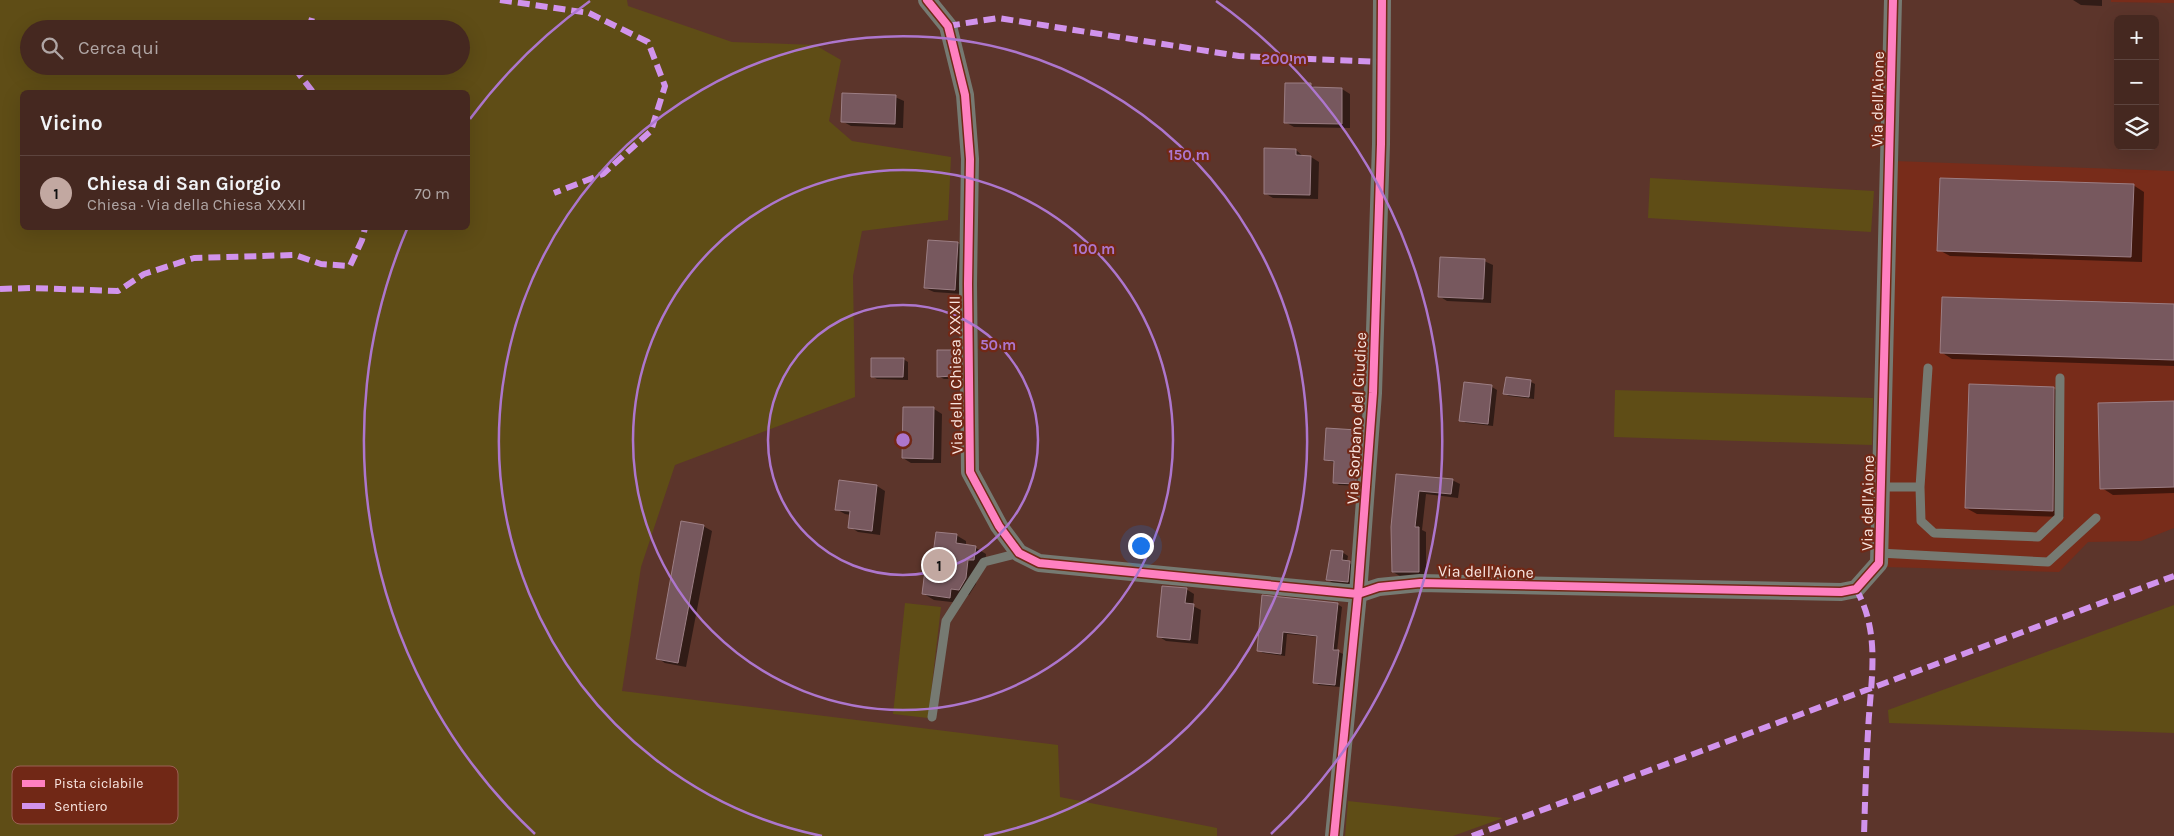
<!DOCTYPE html>
<html lang="it">
<head>
<meta charset="utf-8">
<style>
	body { margin:0; font-family:Karla,sans-serif; background:#4c3029; color:#f1f3f6 }
	.controls { position:absolute; right:15px; top:15px; display:grid; overflow:hidden; border-radius:8px; box-shadow:0 5px 20px #0002 }
	.controls button { width:45px; height:45px; display:grid; place-items:center; padding:0; border:0; border-bottom:1px solid #5d443e; background:#452820; color:#f1f3f6; font:25px sans-serif }
	.you { position:absolute; left:1140px; top:545px; width:18px; height:18px; margin:-12px; border:4px solid #fff; border-radius:50%; background:#1a73e8; box-shadow:0 0 0 8px #1a73e833 }
	.badge { display:grid; place-items:center; width:32px; height:32px; border-radius:50%; background:#c2a8a1; color:#111; font-size:16px; font-weight:700 }
	.pin { position:absolute; translate:-50% -50%; border:2px solid #fff; box-shadow:0 1px 5px #0006 }
	.list { margin:0; padding:0; list-style:none }
	h2 { display:flex; justify-content:space-between; align-items:center; height:65px; margin:0; padding:0 20px; font-size:21px }
	h2 small { font-size:16px; font-weight:400; color:#b0a6a5 }
	.list li { display:grid; grid-template-columns:32px 1fr auto; gap:15px; align-items:center; box-sizing:border-box; height:75px; padding:0 20px; border-top:1px solid #5d443e }
	.list b { display:block; font-size:19px; white-space:nowrap }
	.list p { margin:0; font-size:16px; white-space:nowrap; color:#b0a6a5 }
	.list em { font-size:16px; font-style:normal; color:#b0a6a5 }
	.icon { flex:none; width:28px; height:28px; fill:none; stroke:currentColor; stroke-width:2; stroke-linecap:round; stroke-linejoin:round }
	.map { position:relative; flex:none; width:2174px; height:836px; overflow:hidden }
	.search { position:absolute; background:#452820; box-shadow:0 5px 20px #0002; left:20px; top:20px; width:450px; height:55px; display:flex; align-items:center; gap:12px; box-sizing:border-box; padding:0 18px; border-radius:28px; color:#b0a6a5; font-size:19px }
	.panel { position:absolute; background:#452820; box-shadow:0 5px 20px #0002; left:20px; top:90px; width:450px; height:140px; border-radius:8px }
	.map>svg:first-child { display:block }
</style>
</head>
<body>
<div class="map">
<svg width="2174" height="836" viewBox="0 0 2174 836">
	<rect width="100%" height="100%" fill="#5c352b"/>
	<path fill="#782c1a" d="M2111,0H2174V3L2111,2Z
		M1894,161L2174,171V528L2141,541L2088,542L2059,572L1886,567Z"/>
	<path fill="#5f4d16" fill-rule="evenodd" d="M0,0H627L628,6L732,42L815,45L841,60L829,121L852,141L951,157L948,220L862,231L853,276L855,397L675,465L641,567L622,691L1058,745L1060,797L1217,828V836H0ZM29,29H461V66H29ZM22,92H468V228H22Z
		M1650,178L1874,191L1871,232L1648,218Z
		M1615,390L1873,398L1872,445L1614,437Z
		M905,603L941,607L928,718L893,714Z
		M2174,605V733L1889,723L1888,710Z
		M1348,801L1503,818L1453,836H1345Z"/>
	<path fill="#0007" d="M2073,0H2102V6L2081,5Z
		M1311,85L1317,88L1342,89L1350,94V128L1294,127L1285,122Z
		M895,97L904,101L903,128L851,126L842,121Z
		M1296,150L1304,157H1311L1319,162L1318,199L1273,198L1265,193Z
		M2133,185L2144,192L2142,262L1950,256L1939,250Z
		M958,243L966,248L963,294L934,292L925,288Z
		M1484,261L1493,265L1491,303L1447,301L1439,296Z
		M2174,305V366L1952,359L1941,352Z
		M952,351L958,354V379H944L938,376Z
		M903,359L908,362V380L877,379L872,376Z
		M1531,382L1535,384L1534,399L1509,396L1505,394Z
		M1465,383L1492,387L1497,390L1493,426L1466,423L1461,420Z
		M2053,388L2064,394V517L1977,514L1966,508Z
		M2174,402V493L2113,495L2102,488Z
		M934,409L942,414L941,463H911L903,458Z
		M1357,431L1362,434L1361,486L1339,485L1334,482L1335,463L1326,460Z
		M1397,475L1452,480L1460,484L1458,498L1426,494L1422,530L1426,532V576H1400L1393,572Z
		M877,486L885,491L880,535L858,532L850,527L851,515L845,514L836,509Z
		M703,526L712,531L686,667L665,663L657,658Z
		M956,535L966,541V546L976,548L986,554L985,566L978,565L976,584L969,595L962,594L960,603L934,600L924,594L933,564Z
		M1342,552L1348,556L1347,562L1355,566L1353,585L1333,583L1328,580Z
		M1186,589L1194,594L1193,606L1201,610L1198,644L1166,641L1158,636Z
		M1263,597L1337,604L1342,607L1337,651L1343,654L1340,687L1319,685L1314,682L1318,637L1287,634L1285,656L1263,653L1258,650Z"/>
	<path fill="#77585e" stroke="#9c7e84" d="M1285,83H1311V87L1342,88V124L1284,123Z
		M842,93L896,95L895,124L841,122Z
		M1264,148L1296,149V155L1311,156L1310,195L1264,194Z
		M1940,178L2134,184L2131,257L1937,251Z
		M928,240L958,242L955,290L924,288Z
		M1440,257L1485,259L1483,299L1438,297Z
		M1942,297L2174,304V360L1940,353Z
		M937,350H953V376L937,377Z
		M871,358H904L903,377H871Z
		M1506,377L1531,380L1529,397L1503,394Z
		M1464,382L1492,385L1488,424L1459,421Z
		M1969,384L2054,387L2053,511L1965,508Z
		M2174,401V487L2100,489L2098,403Z
		M903,407H934L933,459L902,458Z
		M1326,428L1357,430L1356,484L1333,483L1334,461L1324,460Z
		M1396,474L1453,479L1451,494L1419,491L1415,527H1419V572H1392L1391,527Z
		M839,480L877,485L872,531L848,528L850,511L835,510Z
		M681,521L704,525L678,663L656,659Z
		M936,532L957,534L956,543L976,546L974,560H968L966,578L959,590L951,589L950,598L922,594L926,562H932Z
		M1331,550L1343,551L1342,560L1350,561L1348,582L1326,580Z
		M1162,586L1187,588L1185,603L1194,604L1190,640L1157,637Z
		M1262,595L1338,603L1333,650H1339L1335,685L1313,683L1317,636L1283,632L1281,654L1257,651Z"/>
	<g fill="none" stroke-linecap="round" stroke-linejoin="round">
		<path stroke="#767a72" stroke-width="9" d="M1881,487H1920L1928,368
			M1920,487L1921,521L1934,533L2038,537L2059,517L2060,378
			M1879,553L2048,562L2096,518
			M932,717L946,621L984,562L1019,553"/>
		<path stroke="#767a72" stroke-width="18" d="M927,0L948,26L965,95L970,159L968,284L970,472L999,526L1019,553L1039,563L1358,594L1379,587L1420,583L1841,592L1856,589L1879,563L1893,0
			M1334,836L1358,594L1373,393L1381,144L1382,0"/>
		<path stroke="#d193ec" stroke-width="6" stroke-dasharray="12 6" stroke-linecap="butt" d="M500,0L589,13L648,42L665,86L651,131L603,174L554,193
			M948,26L998,18L1239,56L1383,62
			M309,29L312,18
			M300,66L299,74L313,92
			M0,289L31,288L118,291L144,274L194,258L295,255L321,264L350,266L362,240L365,228
			M1856,589C1882,635 1870,683 1868,732C1866,767 1865,801 1864,836
			M1472,836L2174,576"/>
		<defs>
			<path id="cycleway" d="M927,0L948,26L965,95L970,159L968,284L970,472L999,526L1019,553L1039,563L1358,594L1379,587L1420,583L1841,592L1856,589L1879,563L1893,0
				M1334,836L1358,594L1373,393L1381,144L1382,0"/>
		</defs>
		<use href="#cycleway" stroke="#712816" stroke-width="11"/>
		<use href="#cycleway" stroke="#ff80c0" stroke-width="8"/>
	</g>
	<g fill="none" stroke="#ad76cd" stroke-width="2.5">
		<circle cx="903" cy="440" r="135"/>
		<circle cx="903" cy="440" r="270"/>
		<path d="M822 836A404 404 0 1 1 984 836"/>
		<path d="M535 834A539 539 0 0 1 407 229M470 119A539 539 0 0 1 590 1M1216 1A539 539 0 0 1 1271 834"/>
	</g>
	<g text-anchor="middle" stroke-width="4.5" stroke-linejoin="round" paint-order="stroke">
		<g font-size="16" fill="#f9e6e1" stroke="#712816">
			<text transform="translate(1877 99) rotate(-89)" y="6">Via dell'Aione</text>
			<text transform="translate(955 375) rotate(-91)" y="6">Via della Chiesa XXXII</text>
			<text transform="translate(1356 418) rotate(-87)" y="6">Via Sorbano del Giudice</text>
			<text transform="translate(1867 503) rotate(-89)" y="6">Via dell'Aione</text>
			<text transform="translate(1486 571) rotate(1)" y="6">Via dell'Aione</text>
		</g>
	</g>
	<rect x="12" y="766" width="166" height="58" rx="8" fill="#712816" stroke="#9a6153" stroke-width="1"/>
	<rect x="22" y="780" width="23" height="7" fill="#ff80c0"/>
	<rect x="22" y="803" width="23" height="6" fill="#d193ec"/>
	<g font-size="14" fill="#f9e6e1">
		<text x="54" y="788">Pista ciclabile</text>
		<text x="54" y="811">Sentiero</text>
	</g>
	<circle cx="903" cy="440" r="8" fill="#ad76cd" stroke="#712816" stroke-width="2.5"/>
	<g font-size="15" text-anchor="middle" font-weight="bold" fill="#ad76cd" stroke="#712816" stroke-width="4.5" stroke-linejoin="round" paint-order="stroke">
		<text x="1284" y="64">200 m</text>
		<text x="1189" y="160">150 m</text>
		<text x="1094" y="254">100 m</text>
		<text x="998" y="350">50 m</text>
	</g>
</svg>
<div class="controls">
<button>+</button>
<button>−</button>
<button><svg class="icon" aria-label="layers" viewBox="0 0 24 24"><path d="M12 4l9 5-9 5-9-5zM3 14l9 5 9-5"/></svg></button>
</div>
<div class="you"></div>
<div class="pin badge" style="left:939px;top:565px">1</div>
<div class="search"><svg class="icon" aria-label="search" viewBox="0 0 24 24"><circle cx="10" cy="10" r="6"/><path d="M15 15l6 6"/></svg>Cerca qui</div>
<section class="panel">
<h2>Vicino<small></small></h2>
<ul class="list">
<li><span class="badge">1</span><div><b>Chiesa di San Giorgio</b><p>Chiesa · Via della Chiesa XXXII</p></div><em>70 m</em></li>
</ul>
</section>
</div>
</body>
</html>
